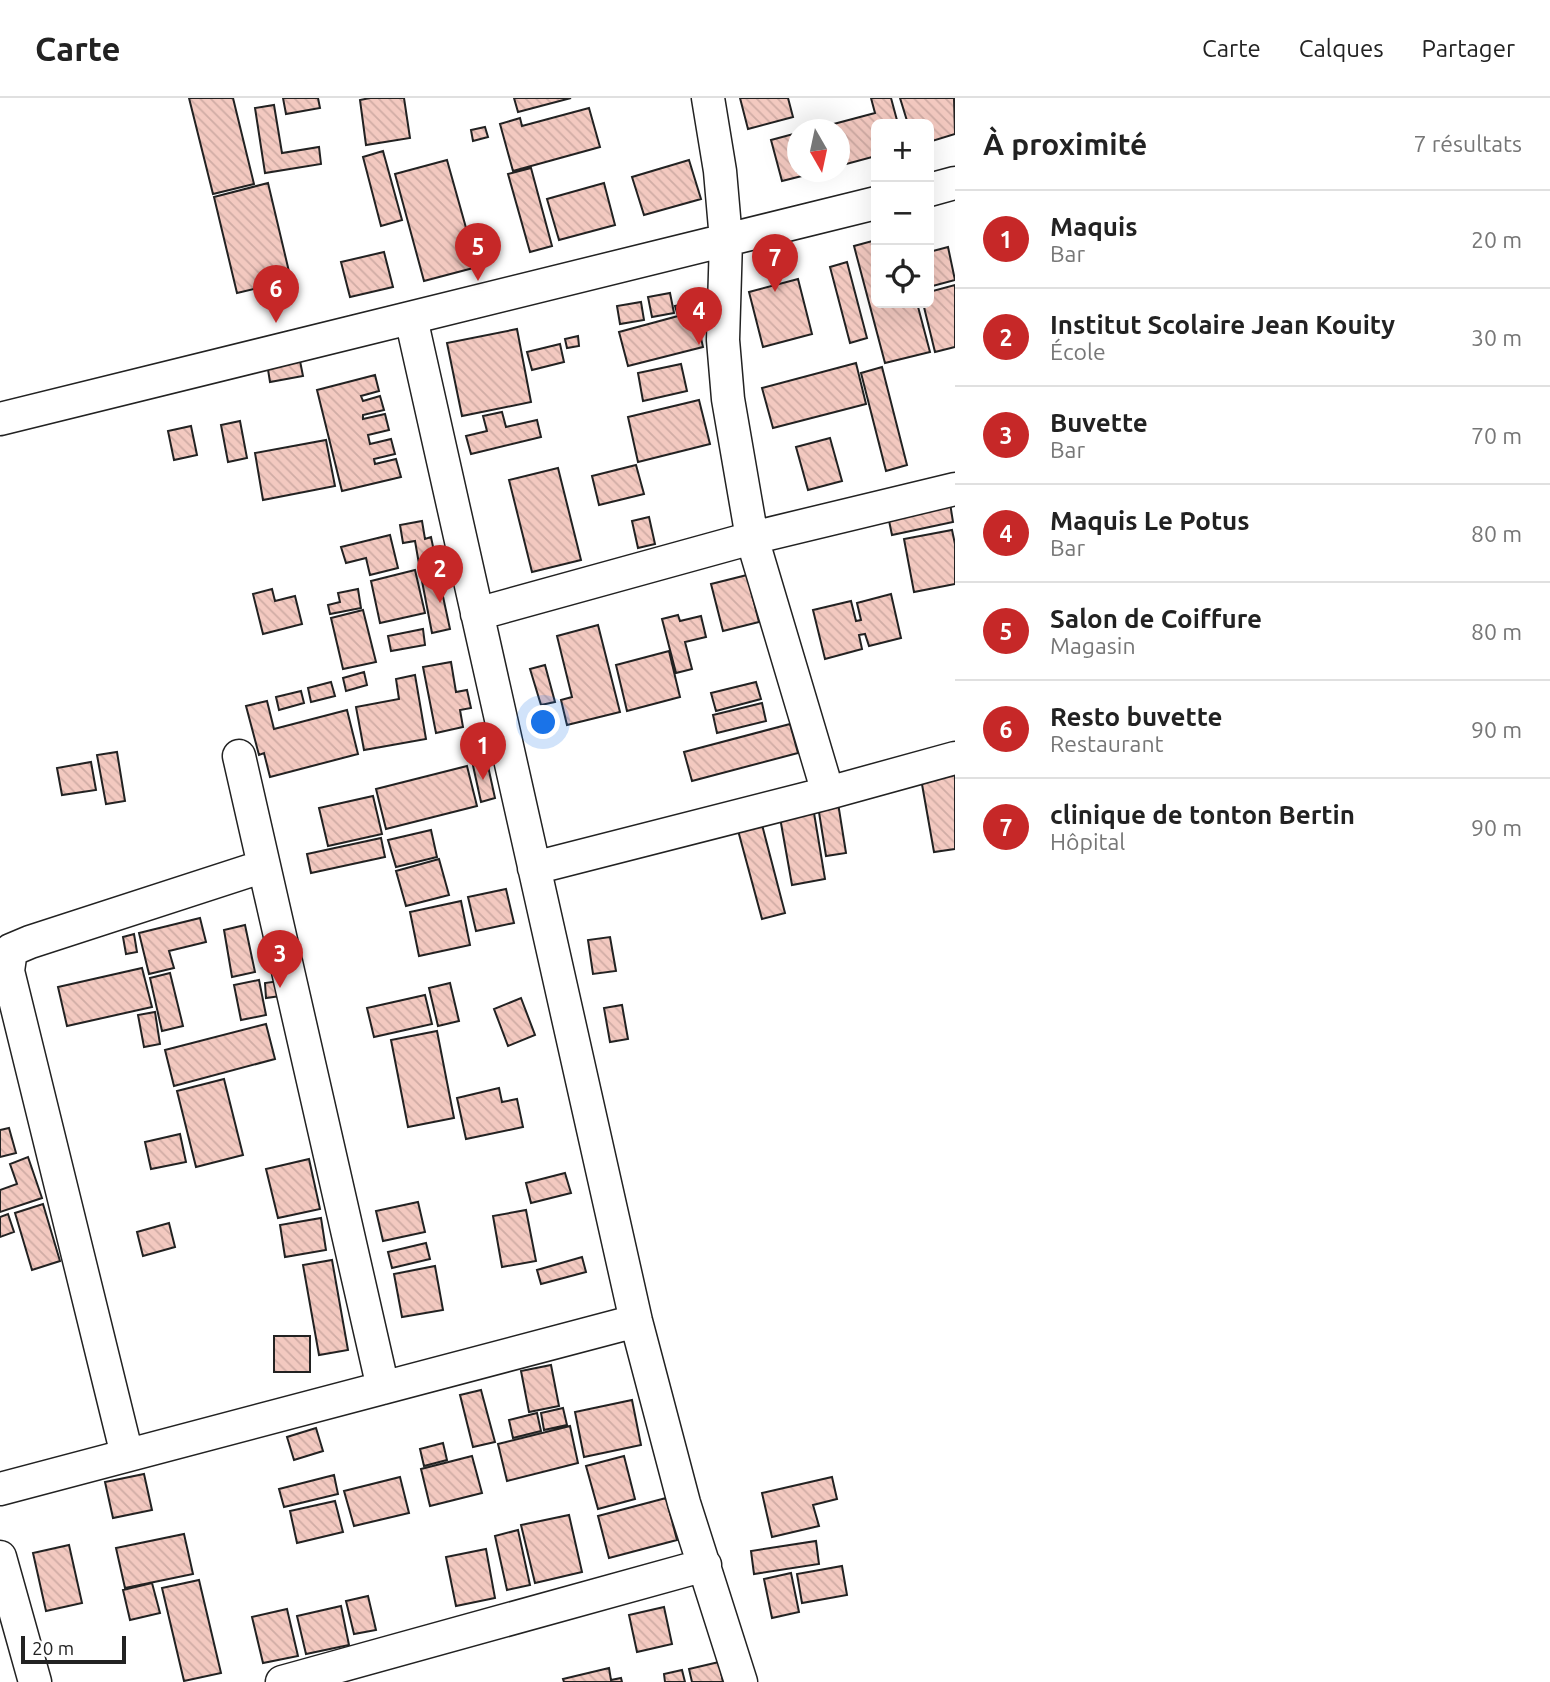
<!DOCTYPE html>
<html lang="fr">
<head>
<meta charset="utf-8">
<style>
	body { margin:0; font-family:Ubuntu,sans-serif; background:#f2f2f2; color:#222 }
	.controls { position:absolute; right:21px; top:21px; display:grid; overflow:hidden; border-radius:10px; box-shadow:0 7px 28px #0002 }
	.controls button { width:63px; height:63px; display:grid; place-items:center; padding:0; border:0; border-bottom:2px solid #e0e0e0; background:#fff; color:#222; font:35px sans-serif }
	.compass { position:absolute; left:787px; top:21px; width:63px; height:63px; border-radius:50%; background:#fff; box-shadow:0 7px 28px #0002; rotate:171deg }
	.scale { position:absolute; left:21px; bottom:18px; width:105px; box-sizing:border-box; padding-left:7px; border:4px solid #222; border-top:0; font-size:19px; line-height:24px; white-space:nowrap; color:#222; -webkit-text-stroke:5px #fff; paint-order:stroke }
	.you { position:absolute; left:544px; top:625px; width:24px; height:24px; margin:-18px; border:5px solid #fff; border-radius:50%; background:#1a73e8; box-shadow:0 0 0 10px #1a73e833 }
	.badge { display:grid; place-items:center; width:46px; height:46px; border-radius:50%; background:#c62828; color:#fff; font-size:23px; font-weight:700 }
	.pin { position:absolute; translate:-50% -58px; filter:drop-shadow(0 2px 4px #0008) }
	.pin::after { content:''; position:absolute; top:37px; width:24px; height:21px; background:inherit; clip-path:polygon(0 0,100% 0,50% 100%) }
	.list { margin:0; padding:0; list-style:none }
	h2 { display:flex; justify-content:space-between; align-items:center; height:91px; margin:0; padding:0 28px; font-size:30px }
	h2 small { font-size:23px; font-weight:400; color:#767676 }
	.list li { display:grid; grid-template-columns:46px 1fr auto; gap:21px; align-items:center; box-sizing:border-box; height:98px; padding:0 28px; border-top:2px solid #e0e0e0 }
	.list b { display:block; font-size:26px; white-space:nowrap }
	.list p { margin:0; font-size:23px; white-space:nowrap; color:#767676 }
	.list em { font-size:23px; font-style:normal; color:#767676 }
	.icon { flex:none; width:38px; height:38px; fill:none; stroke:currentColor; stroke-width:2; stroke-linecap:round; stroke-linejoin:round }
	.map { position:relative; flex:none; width:955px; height:1584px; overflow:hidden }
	header { display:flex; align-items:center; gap:42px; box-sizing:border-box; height:98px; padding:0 35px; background:#fff; border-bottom:2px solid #e0e0e0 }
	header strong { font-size:33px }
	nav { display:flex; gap:38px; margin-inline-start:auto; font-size:24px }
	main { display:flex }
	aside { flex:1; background:#fff }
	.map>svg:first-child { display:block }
</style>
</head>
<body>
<header>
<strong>Carte</strong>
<nav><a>Carte</a><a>Calques</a><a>Partager</a></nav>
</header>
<main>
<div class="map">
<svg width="955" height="1584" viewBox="0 0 955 1584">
	<defs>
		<pattern id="building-back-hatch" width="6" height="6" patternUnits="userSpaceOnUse" patternTransform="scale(1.75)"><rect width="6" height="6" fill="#f3c9c0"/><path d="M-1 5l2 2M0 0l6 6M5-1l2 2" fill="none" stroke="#d0aca5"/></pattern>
	</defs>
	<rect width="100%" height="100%" fill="#fff"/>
	<path fill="url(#building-back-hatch)" stroke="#222" stroke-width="2" d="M189,0H233L254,86L213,96Z
		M283,0H318L320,10L286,16Z
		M370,0H404L410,40L366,47L360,2Z
		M514,0H571L518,14Z
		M740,0H788L793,19L748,31Z
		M871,0H891L898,26H876V58L839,68V32H811L875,15Z
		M900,0H954L955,36L929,44V26H908Z
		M274,7L282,55L319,49L321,66L265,75L255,10Z
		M589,10L600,49L513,73L500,26L520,20L522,28Z
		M485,29L488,39L473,43L471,32Z
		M797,35V74H818L782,83L771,42Z
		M383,53L402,122L381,128L363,59Z
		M447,62L477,169L424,183L395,76Z
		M689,62L701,101L644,117L632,79Z
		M531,70L552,148L530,154L508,76Z
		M268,85L291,182L237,195L214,99Z
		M604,85L615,127L559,142L547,101Z
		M876,142V205H917L930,254L885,265L854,148Z
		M948,149L955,182L929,189V154Z
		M384,154L393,189L350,199L341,164Z
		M847,164L867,240L850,245L830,169Z
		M798,181L812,236L763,249L749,194Z
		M955,187V249L935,254L923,205H929V194Z
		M670,195L674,215L652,219L648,199Z
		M641,204L644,222L620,226L617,208Z
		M693,204L703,249L628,268L619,234L678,218L675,208Z
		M517,231L531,304L462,318L447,245Z
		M578,238L579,248L567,250L565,241Z
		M560,246L564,264L532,272L527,254Z
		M298,253L303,278L270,284L266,259Z
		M856,265L866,306L773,330L762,290Z
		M681,266L687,293L643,303L638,275Z
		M882,269L907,367L886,373L861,275Z
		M375,277L379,293L361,298L363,303L380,298L384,312L363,317V321L385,316L389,332L368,337L370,346L391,341L395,356L374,361L375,366L396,361L401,379L342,393L317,292Z
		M699,302L710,346L638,364L628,319Z
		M502,314L506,329L537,322L541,339L471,356L466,338L487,333L483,318Z
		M240,323L247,360L228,364L221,327Z
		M191,328L197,357L174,362L168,333Z
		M830,340L842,383L808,392L796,349Z
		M326,342L335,388L263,402L255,355Z
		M636,367L644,396L599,407L592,378Z
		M558,370L581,462L532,474L509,382Z
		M950,405L953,424L892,437L888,418Z
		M649,419L655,446L638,450L632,423Z
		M422,423L425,441L431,439L436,463L419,466L415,443L403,445L400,427Z
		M952,432L955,446V486L914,494L904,441Z
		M390,437L398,470L370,477L366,460L346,465L341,449Z
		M415,472L425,515L380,525L371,483Z
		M747,477L759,524L723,533L711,486Z
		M439,480L450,531L432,535L422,483Z
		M272,491L275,503L295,498L302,526L263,536L253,496Z
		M358,491L361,510L330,516L328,507L340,504L338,495Z
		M891,496L901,540L869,548L865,536L859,537L862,551L825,561L813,512L851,503L856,523L861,522L857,505Z
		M363,512L376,564L343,571L331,520Z
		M678,517L680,523L701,518L706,539L685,544L692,571L676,575L662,521Z
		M598,527L620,614L567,627L561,602L572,599L557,538Z
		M423,531L425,547L391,553L388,538Z
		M669,553L680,599L627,613L616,567Z
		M451,564L456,594L467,592L471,610L460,612L463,629L436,635L423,569Z
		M545,567L555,604L541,607L530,571Z
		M364,574L367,587L346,593L343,580Z
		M415,577L426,641L364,652L356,609L399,601L396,581Z
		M331,584L335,598L311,604L308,590Z
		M756,584L761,601L716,613L711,595Z
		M301,593L304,605L279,612L276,599Z
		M267,603L274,631L347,612L358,656L270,679L264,655L259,657L246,608Z
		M762,605L766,623L717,635L713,617Z
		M790,626L798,655L692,683L684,654Z
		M117,654L125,703L106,706L97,657Z
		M486,659L495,700L481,704L472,663Z
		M91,664L96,692L62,697L57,670Z
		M467,668L477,708L386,731L376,691Z
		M955,669V751L934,754L920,675Z
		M373,698L382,736L328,748L319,710Z
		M838,705L846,755L826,758L818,708Z
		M813,709L825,781L792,787L779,714Z
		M760,719L785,815L762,821L736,725Z
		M431,732L437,759L396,769L388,742Z
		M381,740L385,759L311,775L307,756Z
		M439,761L449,797L406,808L396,773Z
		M506,791L514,825L476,833L468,799Z
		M461,803L470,847L419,858L410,814Z
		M200,820L206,844L169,853L174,870L149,876L139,835Z
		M245,827L255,874L232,879L224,832Z
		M134,836L137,854L126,856L123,839Z
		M610,839L616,873L593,876L588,842Z
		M142,870L152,909L67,928L58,889Z
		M170,875L183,928L162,933L150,880Z
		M259,882L266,917L241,922L234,887Z
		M287,882L288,897L266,900L265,885Z
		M450,885L459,923L438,928L429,890Z
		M425,897L432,926L374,939L367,910Z
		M521,900L535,937L508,948L494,911Z
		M622,907L628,941L610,944L604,910Z
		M155,914L160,946L144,949L138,917Z
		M266,926L275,961L174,988L165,952Z
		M437,933L454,1020L408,1029L391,942Z
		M224,981L243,1057L196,1069L177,993Z
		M499,990L502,1004L517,1001L523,1029L466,1041L457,1000Z
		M9,1030L16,1055L0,1059V1032Z
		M180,1036L186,1064L151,1071L145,1044Z
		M28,1059L42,1100L0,1114V1092L17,1086L10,1066Z
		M309,1061L320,1111L278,1120L266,1071Z
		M565,1075L571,1095L531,1105L526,1085Z
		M418,1104L425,1134L383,1143L376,1113Z
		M43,1106L60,1163L32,1172L15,1115Z
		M526,1112L536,1163L502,1169L493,1118Z
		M8,1116L14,1134L0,1139V1119Z
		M321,1120L326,1152L285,1159L280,1127Z
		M169,1125L175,1149L143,1158L137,1134Z
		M426,1145L430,1161L392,1170L388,1154Z
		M582,1159L586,1174L541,1186L537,1172Z
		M332,1162L348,1252L319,1257L303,1167Z
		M435,1168L443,1212L402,1219L394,1176Z
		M274,1238H310V1274H274Z
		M551,1267L559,1308L529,1314L521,1273Z
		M481,1292L495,1344L473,1349L460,1297Z
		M632,1302L641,1347L584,1359L575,1314Z
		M563,1310L567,1327L544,1332L541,1315Z
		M537,1315L541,1333L513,1340L509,1322Z
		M570,1328L578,1365L507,1383L498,1346Z
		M316,1330L323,1353L294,1362L287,1339Z
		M443,1345L447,1362L424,1368L420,1351Z
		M472,1358L482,1395L430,1408L421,1371Z
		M624,1358L635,1401L598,1411L586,1368Z
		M144,1376L152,1412L113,1420L105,1384Z
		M334,1377L338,1396L284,1409L279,1391Z
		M400,1379L409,1415L354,1428L344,1393Z
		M832,1379L837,1401L813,1407L819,1428L772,1439L762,1395Z
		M666,1400L677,1442L609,1460L598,1418Z
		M335,1403L343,1434L297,1445L290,1413Z
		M569,1417L582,1474L535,1485L521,1427Z
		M518,1432L530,1487L507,1492L495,1438Z
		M184,1436L193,1476L125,1490L116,1450Z
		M816,1443L819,1466L754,1476L751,1453Z
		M69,1447L82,1505L46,1513L33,1455Z
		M486,1451L495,1500L456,1508L446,1459Z
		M842,1468L847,1497L802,1505L797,1476Z
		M791,1475L799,1514L772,1520L764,1481Z
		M199,1482L221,1575L184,1583L162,1490Z
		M152,1485L160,1515L130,1522L123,1492Z
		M368,1498L376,1532L354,1536L346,1503Z
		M341,1508L349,1547L306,1556L297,1518Z
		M664,1509L672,1546L637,1554L629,1517Z
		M287,1511L298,1558L263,1565L252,1519Z
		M719,1564L723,1584H692L689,1571Z
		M609,1570L611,1582L621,1580L622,1584H564L563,1581Z
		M682,1572L685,1584H665L664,1576Z"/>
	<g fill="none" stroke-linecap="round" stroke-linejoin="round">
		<defs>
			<path id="minor" d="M708,0L720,73L726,142L723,242L728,301L752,440L828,695
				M929,92L955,85
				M411,220L636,1223L684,1405L741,1584
				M0,321L876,105
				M477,516L752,440L955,391
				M239,658L383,1290
				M534,770L828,695L955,660
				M127,1357L8,873L11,852L30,844L264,768
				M0,1391L636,1223
				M0,1459L35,1584
				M282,1584L705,1467"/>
		</defs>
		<use href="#minor" stroke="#222" stroke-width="35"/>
		<use href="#minor" stroke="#fff" stroke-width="32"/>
	</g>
</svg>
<div class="controls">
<button>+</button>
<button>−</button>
<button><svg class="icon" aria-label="locate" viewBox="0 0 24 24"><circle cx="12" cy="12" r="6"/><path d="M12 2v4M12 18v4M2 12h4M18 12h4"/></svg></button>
</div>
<svg class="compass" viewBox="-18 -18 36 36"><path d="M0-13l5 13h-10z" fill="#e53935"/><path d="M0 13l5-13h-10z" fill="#767676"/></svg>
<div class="scale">20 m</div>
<div class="you"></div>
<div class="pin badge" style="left:483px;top:682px">1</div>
<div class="pin badge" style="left:440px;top:505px">2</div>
<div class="pin badge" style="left:280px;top:890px">3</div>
<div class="pin badge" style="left:699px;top:247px">4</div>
<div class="pin badge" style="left:478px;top:183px">5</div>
<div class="pin badge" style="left:276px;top:225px">6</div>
<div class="pin badge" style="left:775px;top:194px">7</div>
</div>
<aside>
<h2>À proximité<small>7 résultats</small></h2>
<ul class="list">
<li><span class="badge">1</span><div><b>Maquis</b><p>Bar</p></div><em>20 m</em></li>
<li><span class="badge">2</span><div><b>Institut Scolaire Jean Kouity</b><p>École</p></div><em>30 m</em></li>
<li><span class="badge">3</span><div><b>Buvette</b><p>Bar</p></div><em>70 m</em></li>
<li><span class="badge">4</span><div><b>Maquis Le Potus</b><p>Bar</p></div><em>80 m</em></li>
<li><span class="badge">5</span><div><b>Salon de Coiffure</b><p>Magasin</p></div><em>80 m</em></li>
<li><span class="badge">6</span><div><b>Resto buvette</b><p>Restaurant</p></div><em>90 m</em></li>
<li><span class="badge">7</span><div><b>clinique de tonton Bertin</b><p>Hôpital</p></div><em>90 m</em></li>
</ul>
</aside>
</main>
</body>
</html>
